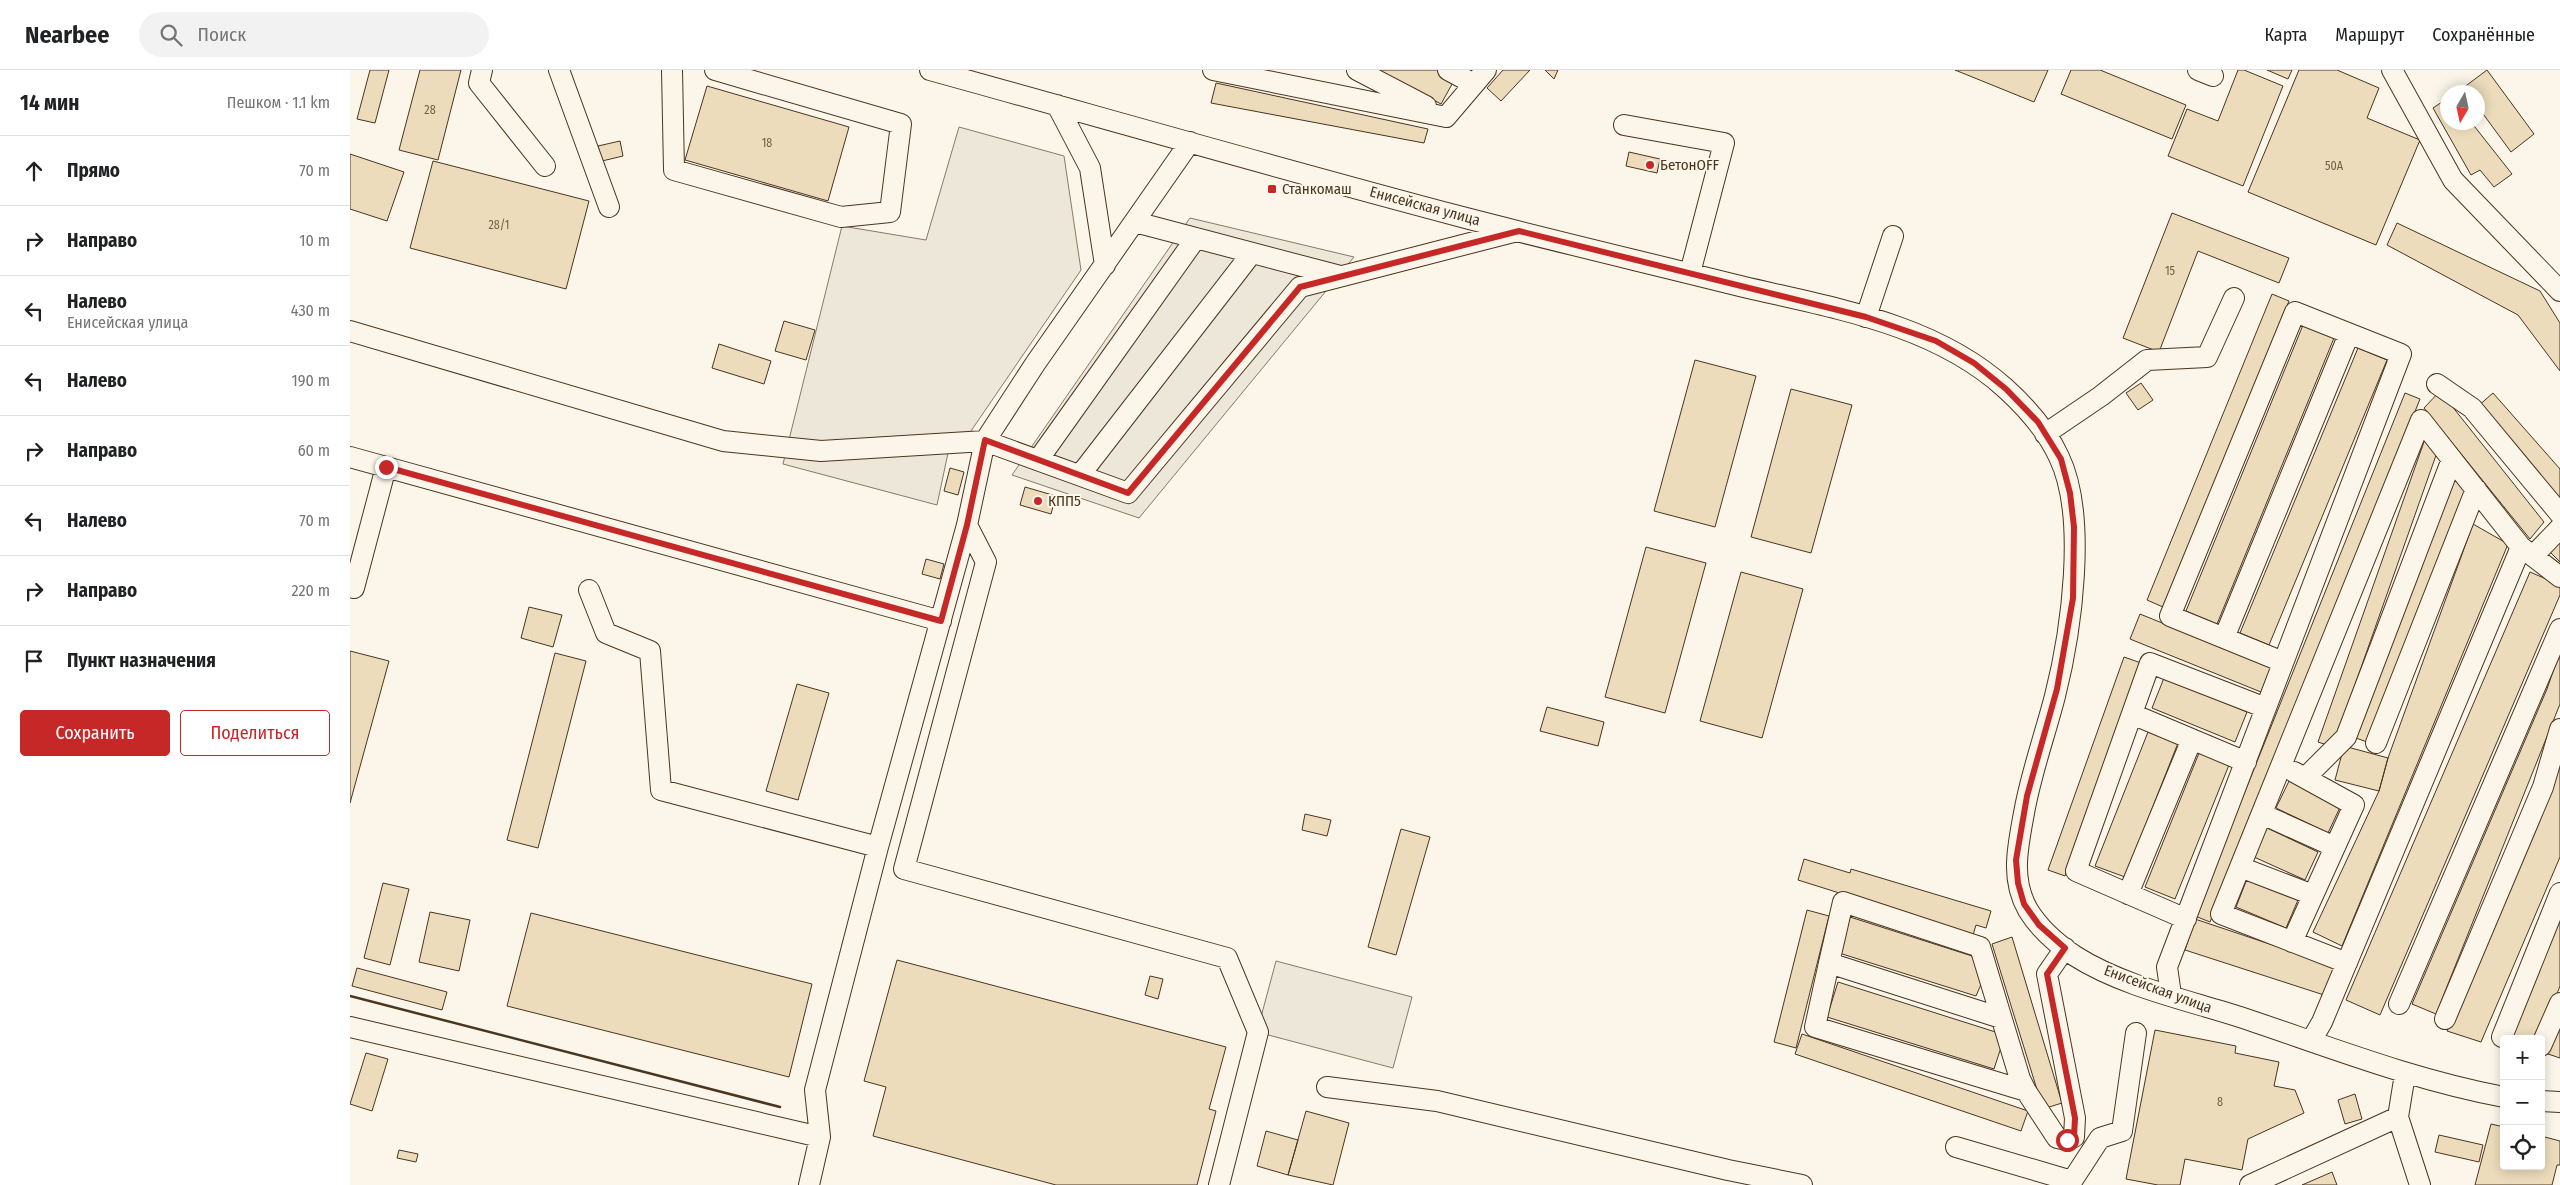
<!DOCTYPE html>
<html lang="ru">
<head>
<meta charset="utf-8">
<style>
	body { margin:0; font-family:"Fira Sans Condensed",sans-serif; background:#f2f2f2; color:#202124 }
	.controls { position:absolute; right:15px; bottom:15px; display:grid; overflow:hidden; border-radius:5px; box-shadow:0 2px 12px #0003 }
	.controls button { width:45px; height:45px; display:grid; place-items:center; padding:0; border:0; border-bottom:1px solid #e0e0e0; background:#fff; color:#202124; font:25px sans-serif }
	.compass { position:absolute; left:2090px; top:15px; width:45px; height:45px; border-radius:50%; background:#fff; box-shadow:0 2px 12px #0003; rotate:189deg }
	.stop { position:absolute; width:15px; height:15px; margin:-11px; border:4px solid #c62828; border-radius:50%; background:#fff }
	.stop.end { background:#c62828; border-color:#fff; box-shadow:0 1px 5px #0008 }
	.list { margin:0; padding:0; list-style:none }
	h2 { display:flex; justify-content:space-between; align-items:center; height:65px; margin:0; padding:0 20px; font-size:21px }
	h2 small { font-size:16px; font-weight:400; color:#757577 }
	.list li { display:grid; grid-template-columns:32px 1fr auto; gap:15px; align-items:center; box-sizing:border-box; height:70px; padding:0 20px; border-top:1px solid #e0e0e0 }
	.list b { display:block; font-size:19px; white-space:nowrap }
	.list p { margin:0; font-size:16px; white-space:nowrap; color:#757577 }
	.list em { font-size:16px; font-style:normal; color:#757577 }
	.actions { display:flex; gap:10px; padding:15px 20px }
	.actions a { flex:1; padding:11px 0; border:1px solid #c62828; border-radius:5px; text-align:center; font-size:18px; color:#c62828 }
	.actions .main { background:#c62828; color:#fff }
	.icon { flex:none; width:28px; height:28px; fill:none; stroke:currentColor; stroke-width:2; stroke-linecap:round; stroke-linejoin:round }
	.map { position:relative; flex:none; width:2210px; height:1115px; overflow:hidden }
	header { display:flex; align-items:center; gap:30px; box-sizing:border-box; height:70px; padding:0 25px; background:#fff; border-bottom:1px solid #e0e0e0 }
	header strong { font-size:24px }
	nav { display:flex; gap:28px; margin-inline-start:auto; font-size:18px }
	.search { width:350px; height:45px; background:#f2f2f2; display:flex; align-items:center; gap:12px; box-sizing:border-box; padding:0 18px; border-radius:28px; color:#757577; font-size:19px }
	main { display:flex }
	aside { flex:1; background:#fff }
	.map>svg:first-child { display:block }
</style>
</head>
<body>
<header>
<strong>Nearbee</strong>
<div class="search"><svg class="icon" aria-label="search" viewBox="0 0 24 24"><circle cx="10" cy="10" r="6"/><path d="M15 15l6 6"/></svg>Поиск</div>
<nav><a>Карта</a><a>Маршрут</a><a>Сохранённые</a></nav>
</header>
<main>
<aside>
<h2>14 мин<small>Пешком · 1.1 km</small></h2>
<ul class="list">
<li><svg class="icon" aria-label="ahead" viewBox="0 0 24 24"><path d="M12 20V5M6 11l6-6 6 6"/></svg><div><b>Прямо</b></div><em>70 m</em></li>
<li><svg class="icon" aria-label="right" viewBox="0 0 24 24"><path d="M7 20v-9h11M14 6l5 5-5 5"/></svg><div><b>Направо</b></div><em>10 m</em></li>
<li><svg class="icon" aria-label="left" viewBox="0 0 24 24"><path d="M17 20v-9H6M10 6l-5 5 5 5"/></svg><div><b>Налево</b><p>Енисейская улица</p></div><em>430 m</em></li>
<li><svg class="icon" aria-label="left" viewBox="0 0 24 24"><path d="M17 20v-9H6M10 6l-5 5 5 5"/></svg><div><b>Налево</b></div><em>190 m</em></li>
<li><svg class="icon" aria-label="right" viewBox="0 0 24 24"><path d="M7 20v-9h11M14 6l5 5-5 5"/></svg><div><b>Направо</b></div><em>60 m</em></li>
<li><svg class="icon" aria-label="left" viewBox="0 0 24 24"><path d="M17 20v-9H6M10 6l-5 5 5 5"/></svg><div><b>Налево</b></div><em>70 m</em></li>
<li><svg class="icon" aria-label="right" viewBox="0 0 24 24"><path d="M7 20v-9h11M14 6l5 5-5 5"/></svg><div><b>Направо</b></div><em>220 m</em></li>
<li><svg class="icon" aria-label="arrive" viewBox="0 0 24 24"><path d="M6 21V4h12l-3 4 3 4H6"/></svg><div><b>Пункт назначения</b></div></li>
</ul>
<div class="actions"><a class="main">Сохранить</a><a>Поделиться</a></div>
</aside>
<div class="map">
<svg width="2210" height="1115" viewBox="0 0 2210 1115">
	<rect width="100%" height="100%" fill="#fbf6e9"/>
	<path fill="#ede7d9" stroke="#887966" d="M609,57L714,86L731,200L608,380L598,383L587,435L433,394L492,156L576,170Z
		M840,148L1004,187L789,448L662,405Z
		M926,891L1062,927L1043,998L907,962Z"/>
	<path fill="#ecdcbc" stroke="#4a3520" d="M20,0H39L25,53L7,49Z
		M70,0H111L88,90L49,80Z
		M1027,0H1092L1106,7L1091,34Z
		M1153,0H1180L1151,31L1137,18Z
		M1195,0H1208L1204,9Z
		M1605,0H1698L1684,32Z
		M1721,0H1750L1836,35L1822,69L1711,24Z
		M1888,0H1894L1933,16L1893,116L1818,86L1837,39L1868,51Z
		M1917,0H1942L1938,9Z
		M1949,0H1987L2029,18L2017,48L2070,70L2026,175L1898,122Z
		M2137,0L2184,64L2161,82L2128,37V22H2117L2113,18Z
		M866,13L1078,59L1074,73L861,33Z
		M357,16L499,57L478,131L335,90Z
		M2098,28V52H2121L2162,104L2144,117L2130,100L2121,105L2083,38Z
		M270,71L273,86L252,91L248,76Z
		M1279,82L1310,89L1307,103L1276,96Z
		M0,84L54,102L37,151L0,139Z
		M83,91L239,131L216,219L60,178Z
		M1822,143L1939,188L1929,213L1848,181L1809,282L1773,268Z
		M2047,153L2190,221L2210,253V301L2168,245L2037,175Z
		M1922,224L1939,231L1813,537L1797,530Z
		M434,251L465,260L456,290L425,281Z
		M1953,255L1984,268L1867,554L1836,541Z
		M369,274L421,291L414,314L362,298Z
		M2008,278L2037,290L1919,575L1890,563Z
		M1345,290L1406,306L1365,457L1304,441Z
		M1791,313L1803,330L1788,340L1776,323Z
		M1441,319L1502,335L1461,483L1401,467Z
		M2090,321L2194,452L2180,469L2074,338Z
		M2055,323L2070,329L1860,852L1845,846Z
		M2143,323L2210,399V429L2127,337Z
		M2075,369L2090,374L1983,677L1968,672Z
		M600,398L614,402L608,425L594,421Z
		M2103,405L2119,417L2020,673L2003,667Z
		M675,417L706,426L701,444L670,435Z
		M2123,454L2158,474L1992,876L1963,862L2029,721L2038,688Z
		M2210,464V492L2196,478Z
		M1296,477L1356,493L1315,643L1255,627Z
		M576,489L594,494L590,509L572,504Z
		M1391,502L1453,519L1412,668L1350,651Z
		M2180,502L2210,515V525L2030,945L1996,930Z
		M179,537L212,545L203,577L171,568Z
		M1790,544L1921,597L1911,622L1780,569Z
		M0,581L39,591L0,733Z
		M2210,581V634L2086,944L2062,934L2197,619Z
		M205,583L236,591L188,778L157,770Z
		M1774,587L1791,593L1715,806L1698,800Z
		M1814,608L1897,642L1885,672L1802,638Z
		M447,614L479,623L448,730L416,721Z
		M1197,637L1254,652L1248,676L1190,661Z
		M1798,662L1828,673L1775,807L1745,796Z
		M1994,676L2038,688L2029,721L1985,710Z
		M1849,683L1879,695L1825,829L1795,817Z
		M2210,685V787L2131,972L2097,961L2197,729Z
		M1940,709L1992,733L1978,763L1926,738Z
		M955,744L981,750L977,766L952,760Z
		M1917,758L1968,782L1955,810L1904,787Z
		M1051,759L1080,767L1046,885L1018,877Z
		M1454,789L1500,803L1501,799L1641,841L1636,858L1626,855L1623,865L1448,810Z
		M1897,809L1948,830L1936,858L1886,837Z
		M33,813L59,819L40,895L14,888Z
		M2210,830V916L2189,969H2157Z
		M1457,840L1479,846L1446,978L1424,972Z
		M80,842L120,850L109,901L69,892Z
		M181,843L462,914L439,1007L157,936Z
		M1500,847L1622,886L1633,910L1626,926L1489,883Z
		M1845,849L1985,896L1974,925L1835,880Z
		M1662,867L1712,1033L1693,1039L1642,874Z
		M547,890L876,977L859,1039L866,1041L847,1115H706L523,1066L536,1017L514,1011Z
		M7,898L97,922L92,940L2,916Z
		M800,906L813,909L808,929L795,925Z
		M1488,912L1655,965L1644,999L1477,947Z
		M2210,950V988L2195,983Z
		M1805,960L1886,976L1885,983L1929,992L1924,1016L1945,1020L1954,1043L1898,1069L1892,1100L1835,1089L1830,1115H1808L1776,1109Z
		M1452,964L1678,1041L1671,1061L1445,984Z
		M16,983L38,989L22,1041L0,1034Z
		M2005,1024L2012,1049L1995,1054L1988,1030Z
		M956,1041L999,1053L983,1115L938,1105Z
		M2141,1054L2154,1057V1096H2191V1066L2210,1071V1095H2207L2202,1115H2125Z
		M916,1061L948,1070L938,1105L907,1096Z
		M2089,1065L2133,1075L2129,1092L2085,1082Z
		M49,1080L68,1084L66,1092L47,1088Z
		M1982,1102L1987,1115H1952Z"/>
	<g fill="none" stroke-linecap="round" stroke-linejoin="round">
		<defs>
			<path id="minor" d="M132,0L129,13L195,96
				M209,0L259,137
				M322,0L324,100L491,147L540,142L551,54L365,0
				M580,0C757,49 934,100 1112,147C1204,171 1298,193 1390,216C1482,238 1583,253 1655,318C1676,337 1697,361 1709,387C1738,447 1721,563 1705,626C1695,665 1681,703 1674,743C1668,776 1660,809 1678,840C1689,858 1707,874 1725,886C1772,916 1837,930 1890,947C1977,976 2063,1010 2154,1027
				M863,0L1096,47L1136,0
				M1007,0L1076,36
				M1098,0L1124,14
				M1848,0L1863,6
				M2042,0L2103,110L2210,221
				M707,35L740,98L755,195
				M1274,55L1374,73L1340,203
				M785,152L990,206
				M1516,247L1543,166
				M0,261L373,371L471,381L635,371L778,423L950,217L1167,161
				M2087,314L2122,338L2210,444
				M1695,364L1751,326L1797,290L1857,287L1884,228
				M0,387L591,551
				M688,390L846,168
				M730,405L902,183
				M617,455L636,492L554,799L877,888L908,962L869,1115
				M2183,486L2210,458
				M4,518L36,397
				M239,520L256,563L300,581L311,720L528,777
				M1874,568L1999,264
				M1782,644L1896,692
				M2026,673L2126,419
				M1955,708L1996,667L2102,389
				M1912,744L1985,777
				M1890,797L1963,825
				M1778,824L1842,669
				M1836,849L1726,801L1800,593L1916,638
				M1942,872L2004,735L1944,702
				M1479,893L1493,832L1630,877L1670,1009L1676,1021
				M1997,893L1871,844L2071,350L2171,477L2210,507
				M1821,925L1817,897L2051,284L1945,242L1820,546L1933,592
				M2049,934L2210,559
				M1651,948L1479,893L1465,957L1676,1021L1707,1068L1717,1070L1724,1067L1725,1048L1697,904L1715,878
				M2095,949L2193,717L2210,659
				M0,957L470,1067
				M2152,967L2210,823
				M1961,971L1972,952L2171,477
				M2191,976L2210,933
				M977,1017L1087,1031L1378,1100L1452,1115
				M2191,1031L2210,1032
				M2048,1047L2070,1115
				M1606,1077L1722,1111L1750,1068L1772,1061L1786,963
				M459,1115L470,1067L465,1020L528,777L617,455L635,371L685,294L840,72
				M1900,1115L2048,1047L2055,1004"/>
		</defs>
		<use href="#minor" stroke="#4a3520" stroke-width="22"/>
		<use href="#minor" stroke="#fbf6e9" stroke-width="20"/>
		<path stroke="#4a3520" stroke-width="2.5" d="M0,926L430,1037"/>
	</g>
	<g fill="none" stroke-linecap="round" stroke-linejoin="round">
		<path stroke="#c62828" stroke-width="6" d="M36,397L591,551L617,455L635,370L778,423L950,217L1169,161L1516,247L1586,271L1624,293L1656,319L1688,352L1711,389L1720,423L1724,457L1723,528L1707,619L1677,726L1666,790L1668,813L1674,834L1689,855L1715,878L1697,904L1725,1048L1724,1067L1717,1070"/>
	</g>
	<g fill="#c62828" stroke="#fbf6e9" stroke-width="2">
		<circle cx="1300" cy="95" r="5"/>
		<rect x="917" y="114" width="10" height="10" rx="2.5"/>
		<circle cx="688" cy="431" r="5"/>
	</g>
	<g text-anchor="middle" stroke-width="4" stroke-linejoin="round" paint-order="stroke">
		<g font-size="12" fill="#725f47">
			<text x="80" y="44">28</text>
			<text x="417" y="77">18</text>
			<text x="1984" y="100">50А</text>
			<text x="149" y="159">28/1</text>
			<text x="1820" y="205">15</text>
			<text x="1870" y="1036">8</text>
		</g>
		<g font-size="15" fill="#4a3520" stroke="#fbf6e9" text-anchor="start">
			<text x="1310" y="100">БетонOFF</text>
			<text x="932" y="124">Станкомаш</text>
			<text x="698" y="436">КПП5</text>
		</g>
		<g font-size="15" fill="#4a3520" stroke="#fbf6e9">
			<text transform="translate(1075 136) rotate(15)" y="5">Енисейская улица</text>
			<text transform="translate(1808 919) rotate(20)" y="5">Енисейская улица</text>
		</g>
	</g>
</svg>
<div class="controls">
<button>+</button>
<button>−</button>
<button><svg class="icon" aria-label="locate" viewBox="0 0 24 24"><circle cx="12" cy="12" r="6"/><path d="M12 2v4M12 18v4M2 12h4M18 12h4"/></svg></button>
</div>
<svg class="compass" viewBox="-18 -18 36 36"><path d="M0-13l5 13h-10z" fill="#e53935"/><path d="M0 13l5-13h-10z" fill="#757577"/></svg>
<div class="stop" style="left:1717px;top:1070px"></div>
<div class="stop end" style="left:36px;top:397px"></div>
</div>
</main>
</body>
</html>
